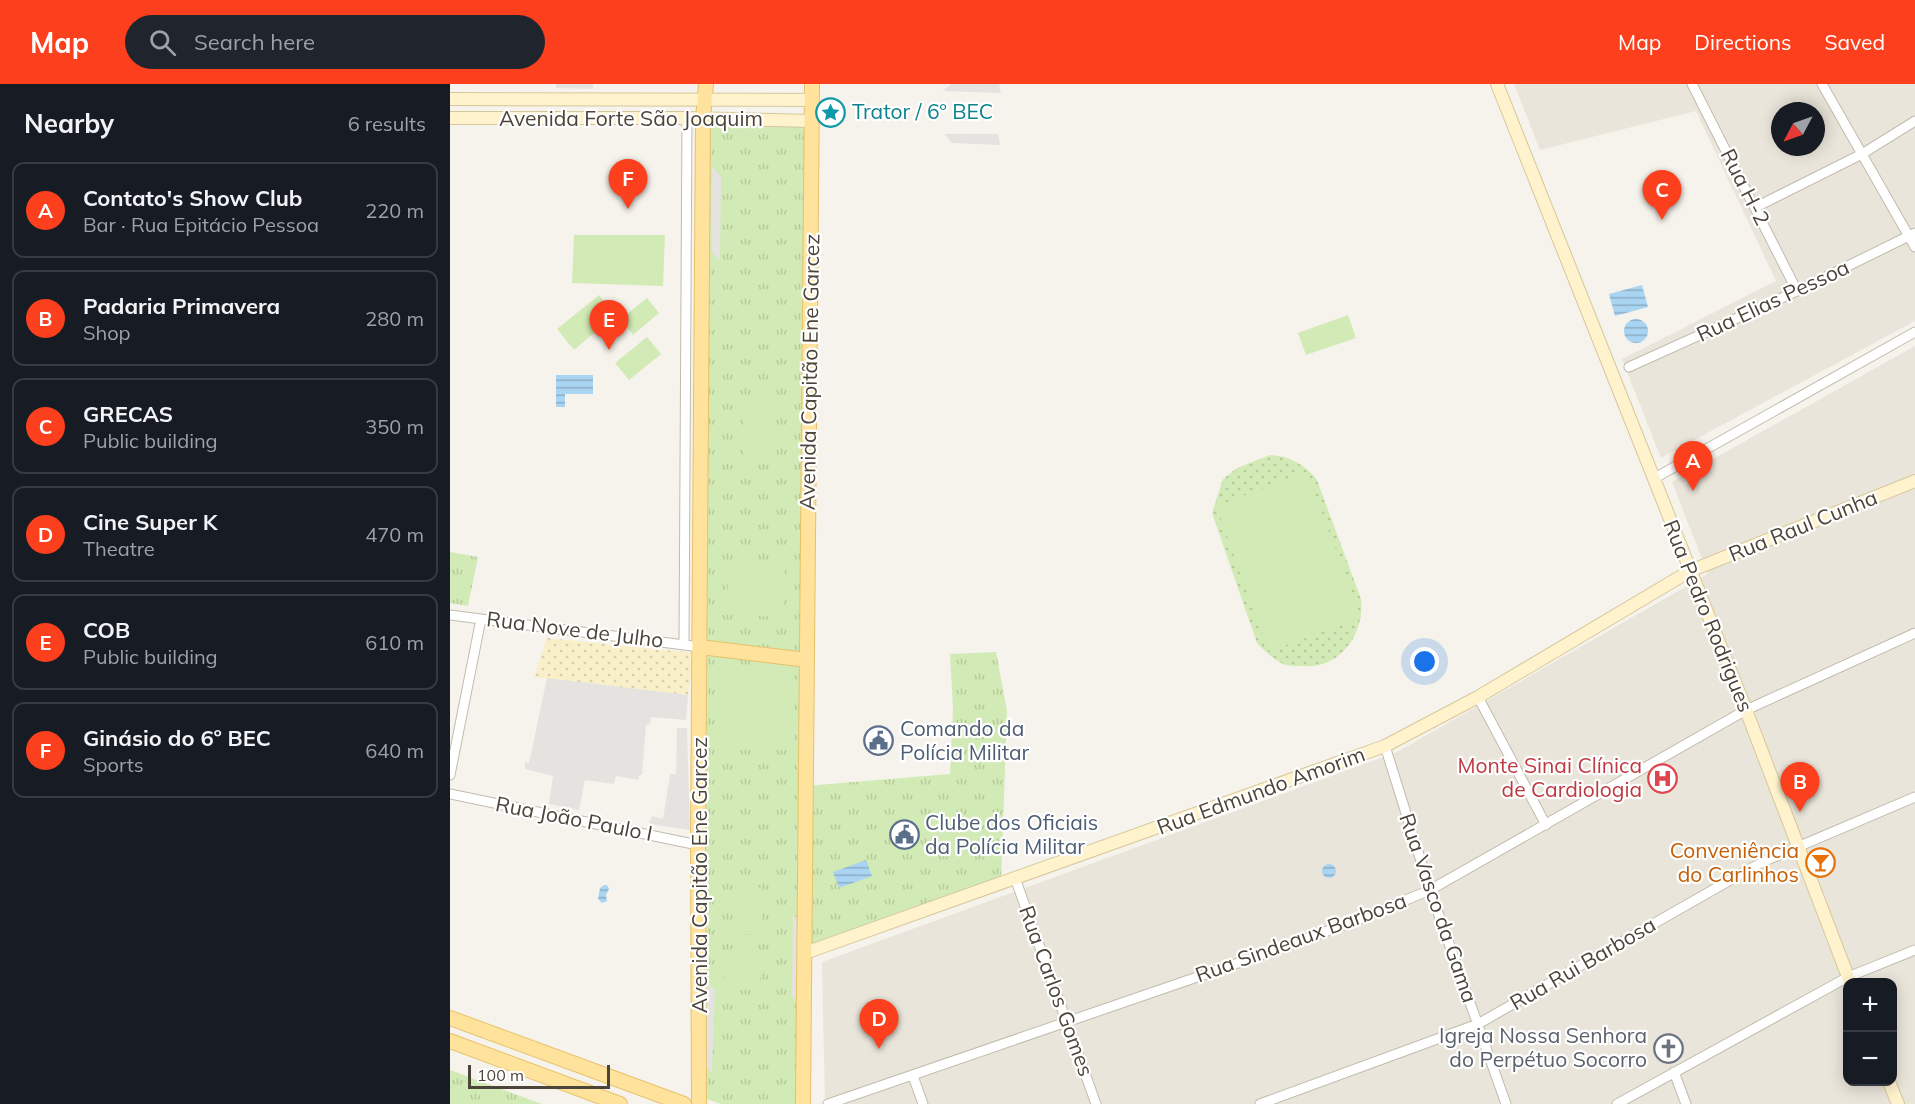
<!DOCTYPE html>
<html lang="en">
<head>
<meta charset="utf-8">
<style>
	body { margin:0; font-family:Mulish,sans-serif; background:#20242c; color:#f1f3f6 }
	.controls { position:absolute; right:18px; bottom:18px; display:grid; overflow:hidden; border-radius:12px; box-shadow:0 3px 15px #0003 }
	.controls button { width:54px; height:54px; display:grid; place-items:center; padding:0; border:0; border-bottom:2px solid #363941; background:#171b24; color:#f1f3f6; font:30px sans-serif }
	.compass { position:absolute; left:1321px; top:18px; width:54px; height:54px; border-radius:50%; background:#171b24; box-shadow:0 3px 15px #0003; rotate:229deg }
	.scale { position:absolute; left:18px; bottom:15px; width:142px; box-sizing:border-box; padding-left:6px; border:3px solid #4b4439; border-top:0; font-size:16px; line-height:21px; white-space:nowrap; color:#4b4439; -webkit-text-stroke:4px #fff; paint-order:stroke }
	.you { position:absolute; left:975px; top:578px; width:21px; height:21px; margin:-15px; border:4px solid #fff; border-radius:50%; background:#1a73e8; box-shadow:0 0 0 9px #1a73e833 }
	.badge { display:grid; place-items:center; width:39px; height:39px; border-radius:50%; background:#fc3f1d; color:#fff; font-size:20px; font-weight:700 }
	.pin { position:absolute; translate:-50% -50px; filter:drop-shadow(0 2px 3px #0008) }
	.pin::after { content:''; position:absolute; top:32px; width:21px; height:18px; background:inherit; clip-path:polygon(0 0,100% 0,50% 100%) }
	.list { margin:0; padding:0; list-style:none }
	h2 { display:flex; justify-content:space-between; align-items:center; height:78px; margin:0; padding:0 24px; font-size:26px }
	h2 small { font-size:20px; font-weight:400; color:#9ea1a6 }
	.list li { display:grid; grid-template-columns:39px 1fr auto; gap:18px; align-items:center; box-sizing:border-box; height:96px; margin:0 12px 12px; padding:0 12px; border:2px solid #363941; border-radius:12px }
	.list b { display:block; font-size:22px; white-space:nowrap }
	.list p { margin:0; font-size:20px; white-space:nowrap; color:#9ea1a6 }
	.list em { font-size:20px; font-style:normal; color:#9ea1a6 }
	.icon { flex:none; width:33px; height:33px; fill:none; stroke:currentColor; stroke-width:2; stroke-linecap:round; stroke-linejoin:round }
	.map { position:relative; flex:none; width:1465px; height:1020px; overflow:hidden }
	header { display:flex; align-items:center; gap:36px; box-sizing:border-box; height:84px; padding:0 30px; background:#fc3f1d; color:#fff }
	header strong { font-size:28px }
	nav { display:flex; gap:33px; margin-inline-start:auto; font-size:21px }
	.search { width:420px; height:54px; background:#20242c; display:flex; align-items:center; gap:15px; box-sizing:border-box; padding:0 21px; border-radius:33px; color:#9ea1a6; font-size:22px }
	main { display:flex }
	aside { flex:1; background:#171b24 }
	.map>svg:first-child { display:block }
</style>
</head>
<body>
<header>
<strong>Map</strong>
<div class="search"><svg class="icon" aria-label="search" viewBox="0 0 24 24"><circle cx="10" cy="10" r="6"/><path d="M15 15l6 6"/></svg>Search here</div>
<nav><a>Map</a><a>Directions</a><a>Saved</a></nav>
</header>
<main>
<aside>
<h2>Nearby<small>6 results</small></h2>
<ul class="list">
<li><span class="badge">A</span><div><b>Contato's Show Club</b><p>Bar · Rua Epitácio Pessoa</p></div><em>220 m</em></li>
<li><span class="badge">B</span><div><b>Padaria Primavera</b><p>Shop</p></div><em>280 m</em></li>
<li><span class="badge">C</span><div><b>GRECAS</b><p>Public building</p></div><em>350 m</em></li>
<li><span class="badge">D</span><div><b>Cine Super K</b><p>Theatre</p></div><em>470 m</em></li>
<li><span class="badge">E</span><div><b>COB</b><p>Public building</p></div><em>610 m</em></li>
<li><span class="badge">F</span><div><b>Ginásio do 6º BEC</b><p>Sports</p></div><em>640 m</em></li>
</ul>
</aside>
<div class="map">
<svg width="1465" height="1020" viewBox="0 0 1465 1020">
	<defs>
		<pattern id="grass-dots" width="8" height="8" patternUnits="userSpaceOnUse" patternTransform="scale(1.5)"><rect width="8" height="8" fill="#d2eab5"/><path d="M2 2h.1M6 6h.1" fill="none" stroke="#b6ca9c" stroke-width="1.8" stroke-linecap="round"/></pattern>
		<pattern id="sand-dots" width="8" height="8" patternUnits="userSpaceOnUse" patternTransform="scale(1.5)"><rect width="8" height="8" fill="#f9efc9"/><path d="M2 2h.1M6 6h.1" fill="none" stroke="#d7cead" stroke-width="1.8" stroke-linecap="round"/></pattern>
		<pattern id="park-tufts" width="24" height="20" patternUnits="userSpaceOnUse" patternTransform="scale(1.5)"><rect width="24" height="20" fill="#d2eab5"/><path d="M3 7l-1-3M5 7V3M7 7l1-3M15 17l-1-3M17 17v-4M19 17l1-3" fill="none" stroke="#b6ca9c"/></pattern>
		<pattern id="water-rules" width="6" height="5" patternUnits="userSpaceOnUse" patternTransform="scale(1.5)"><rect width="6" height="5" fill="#a9d4f2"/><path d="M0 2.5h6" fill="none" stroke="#8caec5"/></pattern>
	</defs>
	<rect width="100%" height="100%" fill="#f6f3ec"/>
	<path fill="#eae5da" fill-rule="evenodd" d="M1064,0H1465V237L1211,374L1172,275L1326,197L1246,27L1090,66ZM1330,27H1366V63H1330Z
		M1465,262V1020H375L372,878L947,668L1258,490L1222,398ZM1398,898H1442V998H1398Z"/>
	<path fill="url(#grass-dots)" d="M820,371C839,372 855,380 867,396L911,515C915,551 889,586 852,582C846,582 838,582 833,580C823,575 815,567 807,559L762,429L773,395L787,384Z"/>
	<path fill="url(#sand-dots)" d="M97,554L244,569L238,611L84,593Z"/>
	<path fill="url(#park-tufts)" d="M253,35L362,37L355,78L347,829L350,838L348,1020H271L256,1015Z
		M0,468L28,473L18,522L0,519Z
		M546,568L557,627L551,799L355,869L356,702L500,690L503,624L500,570Z
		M0,986L92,1020H0Z"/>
	<path fill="#d2eab5" d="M124,151H215L213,202L122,199Z
		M149,211L165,231L124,266L107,245Z
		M197,214L209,229L183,251L171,235Z
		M898,231L906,254L856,271L848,249Z
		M197,253L211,270L179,296L165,279Z
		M294,314H323V378H294Z
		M857,388L911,534L819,567L766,422Z
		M278,477L335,478L334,533L277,531Z
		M267,583L343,585L342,666L266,665Z
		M285,804H312L313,850H286Z
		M272 886a20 20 0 1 1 40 0a20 20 0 1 1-40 0Z"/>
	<path fill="#e5e3e0" d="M106,0H143V5L106,4Z
		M502,0H549L551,9L492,7Z
		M494,50H548L550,61L502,59Z
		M262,82L271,93L270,177L261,167Z
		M97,594L238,611L236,636L201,633L200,640L196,641L192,691H189L188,696L166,692L164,700L135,696L129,726L99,720L103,692L75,685V678L79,679Z
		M227,644H237L240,746L199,740L202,732L213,735L220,690H226Z
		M343,830L350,838L349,918L342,912Z
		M258,899L265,906L262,988L256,984Z"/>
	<path fill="url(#water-rules)" d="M1192,201L1198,223L1165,232L1159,210Z
		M1174 247a12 12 0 1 1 24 0a12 12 0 1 1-24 0Z
		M106,291H143V310H115V323H106Z
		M416,776L422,792L389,804L383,788Z
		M872 787a7 7 0 1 1 14 0a7 7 0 1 1-14 0Z
		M154,801H157L159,805L156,811L157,817L152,819L148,815L150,804Z"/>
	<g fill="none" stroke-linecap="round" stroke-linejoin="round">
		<defs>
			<path id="street" d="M1242,0L1347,207
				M1372,0L1465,163
				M1306,123L1412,70L1465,37
				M1179,283L1347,207L1465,149
				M1203,395L1465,248
				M0,531L250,563
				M234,559L237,34
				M1028,613L1096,741
				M935,662L980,806L1056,1020
				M0,691L31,535
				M0,710L248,761
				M565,794L646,1020
				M1224,988L1236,1020
				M463,992L473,1020
				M378,1020L823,867L910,835L980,806L1296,626L1465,549
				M810,1020L1028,940L1296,787L1317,776L1465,713
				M1167,1020L1398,893L1465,866"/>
			<path id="secondary" d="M1047,0L1296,626L1400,898
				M0,15L362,16
				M0,34H237L362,37
				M355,869L935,662L1028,613L1240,487L1465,397
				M1439,998L1448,1020"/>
			<path id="primary" d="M250,563L357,576
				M0,934L234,1020
				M0,957L170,1020
				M249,1020L248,754L253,35L256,0
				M353,1020L362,0"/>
		</defs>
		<use href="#street" stroke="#c2bbae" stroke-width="11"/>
		<use href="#secondary" stroke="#d6c79b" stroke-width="14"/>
		<use href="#primary" stroke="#e6c16a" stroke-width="16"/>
		<use href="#street" stroke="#fff" stroke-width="9"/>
		<use href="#secondary" stroke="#fff3cd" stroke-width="12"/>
		<use href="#primary" stroke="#ffe39c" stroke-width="14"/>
	</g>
	<defs>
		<symbol id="sight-ring" viewBox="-11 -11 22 22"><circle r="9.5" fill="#fff" stroke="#0f9aa8" stroke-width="1.5"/><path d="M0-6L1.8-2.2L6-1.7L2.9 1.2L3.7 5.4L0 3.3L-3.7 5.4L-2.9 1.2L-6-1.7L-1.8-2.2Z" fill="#0f9aa8"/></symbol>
		<symbol id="civic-ring" viewBox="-11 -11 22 22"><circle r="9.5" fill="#fff" stroke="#5c6f8a" stroke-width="1.5"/><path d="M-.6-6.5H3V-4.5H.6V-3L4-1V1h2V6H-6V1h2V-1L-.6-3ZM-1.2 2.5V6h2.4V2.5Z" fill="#5c6f8a"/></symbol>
		<symbol id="hospital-ring" viewBox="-11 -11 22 22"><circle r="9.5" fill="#fff" stroke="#e0444e" stroke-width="1.5"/><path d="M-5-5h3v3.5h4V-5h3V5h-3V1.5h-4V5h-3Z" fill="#e0444e"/></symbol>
		<symbol id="bar-ring" viewBox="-11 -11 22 22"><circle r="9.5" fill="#fff" stroke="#e8710a" stroke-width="1.5"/><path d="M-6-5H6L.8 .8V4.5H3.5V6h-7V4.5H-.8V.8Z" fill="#e8710a"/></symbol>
		<symbol id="church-ring" viewBox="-11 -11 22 22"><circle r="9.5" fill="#fff" stroke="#6b7280" stroke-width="1.5"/><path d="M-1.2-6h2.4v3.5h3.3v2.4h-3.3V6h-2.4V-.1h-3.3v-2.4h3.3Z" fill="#6b7280"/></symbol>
	</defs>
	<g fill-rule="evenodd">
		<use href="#sight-ring" x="364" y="12" width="33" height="33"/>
		<use href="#civic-ring" x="412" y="640" width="33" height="33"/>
		<use href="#hospital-ring" x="1196" y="678" width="33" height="33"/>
		<use href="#civic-ring" x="438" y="734" width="33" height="33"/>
		<use href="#bar-ring" x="1354" y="762" width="33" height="33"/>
		<use href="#church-ring" x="1202" y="948" width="33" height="33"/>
	</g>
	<g text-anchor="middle" stroke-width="4.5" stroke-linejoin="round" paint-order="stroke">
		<g font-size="21" fill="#0d838f" stroke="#fff" text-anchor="start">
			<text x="402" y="35">Trator / 6º BEC</text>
		</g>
		<g font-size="21" fill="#4b4439" stroke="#fff">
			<text x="181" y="42">Avenida Forte São Joaquim</text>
			<text transform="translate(1295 103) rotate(63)" y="7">Rua H-2</text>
			<text transform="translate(1323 217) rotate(-25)" y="7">Rua Elias Pessoa</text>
			<text transform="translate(360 288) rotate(-89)" y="7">Avenida Capitão Ene Garcez</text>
			<text transform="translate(1353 442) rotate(-22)" y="7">Rua Raul Cunha</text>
			<text transform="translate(1258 532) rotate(68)" y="7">Rua Pedro Rodrigues</text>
			<text transform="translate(125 546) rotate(7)" y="7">Rua Nove de Julho</text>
			<text transform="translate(811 707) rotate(-20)" y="7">Rua Edmundo Amorim</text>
			<text transform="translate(124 735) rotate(11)" y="7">Rua João Paulo I</text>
			<text transform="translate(250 791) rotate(-90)" y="7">Avenida Capitão Ene Garcez</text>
			<text transform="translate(988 824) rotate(71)" y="7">Rua Vasco da Gama</text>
			<text transform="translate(851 854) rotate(-20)" y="7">Rua Sindeaux Barbosa</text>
			<text transform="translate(1133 880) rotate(-30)" y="7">Rua Rui Barbosa</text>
			<text transform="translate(606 907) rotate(70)" y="7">Rua Carlos Gomes</text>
		</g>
		<g font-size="21" fill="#4e5e75" stroke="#fff" text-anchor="start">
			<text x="450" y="652">Comando da<tspan x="450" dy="24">Polícia Militar</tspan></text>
			<text x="475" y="746">Clube dos Oficiais<tspan x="475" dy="24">da Polícia Militar</tspan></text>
		</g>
		<g font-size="21" fill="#be3a42" stroke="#fff" text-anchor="end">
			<text x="1192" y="689">Monte Sinai Clínica<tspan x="1192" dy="24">de Cardiologia</tspan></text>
		</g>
		<g font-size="21" fill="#c56008" stroke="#fff" text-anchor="end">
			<text x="1349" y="774">Conveniência<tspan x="1349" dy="24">do Carlinhos</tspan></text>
		</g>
		<g font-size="21" fill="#5b616d" stroke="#fff" text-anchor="end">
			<text x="1197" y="959">Igreja Nossa Senhora<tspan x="1197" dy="24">do Perpétuo Socorro</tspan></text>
		</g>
	</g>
</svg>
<div class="controls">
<button>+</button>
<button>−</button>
</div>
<svg class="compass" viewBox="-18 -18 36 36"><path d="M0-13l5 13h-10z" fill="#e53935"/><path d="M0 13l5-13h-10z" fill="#9ea1a6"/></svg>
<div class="scale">100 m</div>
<div class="you"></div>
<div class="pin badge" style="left:1243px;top:407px">A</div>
<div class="pin badge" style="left:1350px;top:728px">B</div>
<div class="pin badge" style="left:1212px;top:136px">C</div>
<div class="pin badge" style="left:429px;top:965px">D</div>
<div class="pin badge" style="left:159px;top:266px">E</div>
<div class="pin badge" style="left:178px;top:125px">F</div>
</div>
</main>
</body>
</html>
